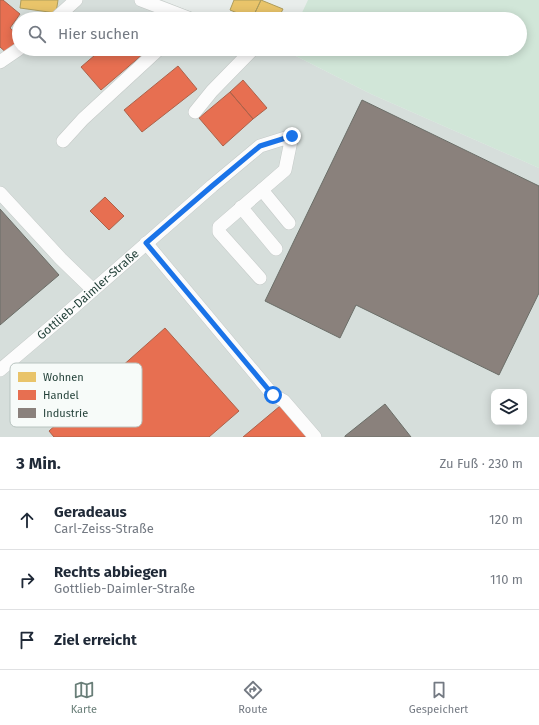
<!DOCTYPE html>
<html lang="de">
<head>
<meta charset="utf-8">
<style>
	body { margin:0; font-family:"Fira Sans",sans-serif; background:#f2f2f3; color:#1f2937 }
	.controls { position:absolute; right:12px; bottom:12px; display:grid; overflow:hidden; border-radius:8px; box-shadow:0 2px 10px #0003 }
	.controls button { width:36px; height:36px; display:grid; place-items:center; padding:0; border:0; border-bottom:1px solid #e0e1e3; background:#fff; color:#1f2937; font:20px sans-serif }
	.stop { position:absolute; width:12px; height:12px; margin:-9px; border:3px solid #1a73e8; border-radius:50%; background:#fff }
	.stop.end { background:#1a73e8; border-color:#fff; box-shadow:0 1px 4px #0008 }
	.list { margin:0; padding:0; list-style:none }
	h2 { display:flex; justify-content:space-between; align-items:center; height:52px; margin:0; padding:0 16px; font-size:17px }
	h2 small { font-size:13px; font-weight:400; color:#747a83 }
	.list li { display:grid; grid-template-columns:26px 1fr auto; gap:12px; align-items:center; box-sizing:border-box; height:60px; padding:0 16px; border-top:1px solid #e0e1e3 }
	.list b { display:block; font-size:15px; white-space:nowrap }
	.list p { margin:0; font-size:13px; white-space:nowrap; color:#747a83 }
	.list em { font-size:13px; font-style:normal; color:#747a83 }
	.icon { flex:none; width:22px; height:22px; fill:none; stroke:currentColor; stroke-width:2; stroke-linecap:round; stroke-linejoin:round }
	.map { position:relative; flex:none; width:539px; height:437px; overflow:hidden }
	.search { position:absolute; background:#fff; box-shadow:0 2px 10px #0003; left:12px; right:12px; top:12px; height:44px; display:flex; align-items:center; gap:10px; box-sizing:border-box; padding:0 14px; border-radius:22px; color:#747a83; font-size:15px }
	.sheet { height:232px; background:#fff }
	nav { display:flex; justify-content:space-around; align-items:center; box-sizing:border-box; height:56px; border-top:1px solid #e0e1e3; background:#fff; font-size:11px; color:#747a83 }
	nav a { display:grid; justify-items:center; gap:2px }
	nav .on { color:#697e78 }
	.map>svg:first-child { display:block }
</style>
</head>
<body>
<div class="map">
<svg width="539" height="437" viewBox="0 0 539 437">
	<rect width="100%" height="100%" fill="#e8edeb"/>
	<path fill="#d6dedb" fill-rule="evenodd" d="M0,0H162L209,19H19V49H282L371,94L539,168V437H0ZM494,392H524V422H494Z"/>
	<path fill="#d1e6d8" d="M308,0H539V168L371,94L284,50L520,49V19H299Z"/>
	<path fill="#e9c46a" stroke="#ae9d5c" d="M21,0H58L56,13L20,8Z
		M234,0H261L252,19L230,10Z
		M261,0L283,9L278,19H252Z"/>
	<path fill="#e76f51" stroke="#ac624a" d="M0,0H3L20,14L10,28L19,36V46L9,55L0,47Z
		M102,49H149L101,90L81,67Z
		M178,66L197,89L142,132L124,110Z
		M243,80L267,108L253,119L230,92Z
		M230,92L253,119L223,146L199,118Z
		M105,197L124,216L109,230L90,211Z
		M165,328L239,411L209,437H54L49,431Z
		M280,406L307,437H243Z"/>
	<path fill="#8a817c" stroke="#6b6e68" d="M362,100L539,186V293L499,375L356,305L340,338L265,301Z
		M0,209L59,275L0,325Z
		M385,404L411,437H345V436Z"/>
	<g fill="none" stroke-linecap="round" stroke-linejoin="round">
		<defs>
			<g id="minor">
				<path d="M141,0L191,19"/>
				<path d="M55,19L76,0"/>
				<path d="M0,62L19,49"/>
				<path d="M195,112L212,91L253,49"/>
				<path d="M63,141L83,119L159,49"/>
				<path d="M262,190L289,223"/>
				<path d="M0,193L61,259L93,290"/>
				<path d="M241,207L276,249"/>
				<path d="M146,243L273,395L284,401L315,437"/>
				<path id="s1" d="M0,370L59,320L212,186L260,146L292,136L285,170L219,227V232L260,278"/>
			</g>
		</defs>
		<use href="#minor" stroke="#c5cac8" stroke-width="14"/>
		<use href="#minor" stroke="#fcfcfc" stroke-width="13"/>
	</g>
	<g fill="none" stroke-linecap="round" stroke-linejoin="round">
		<path stroke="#1a73e8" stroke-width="5" d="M273,395L146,243L212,186L260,146L292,136"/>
	</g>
	<g text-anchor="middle" stroke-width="4" stroke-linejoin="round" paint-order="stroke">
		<g font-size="12" fill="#24423a" stroke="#f7fbf9">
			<text dy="4" stroke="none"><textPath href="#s1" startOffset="116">Gottlieb-Daimler-Straße</textPath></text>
		</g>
	</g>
	<rect x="10" y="363" width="132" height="64" rx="6" fill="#f7fbf9" stroke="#b8c4c0" stroke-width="1"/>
	<rect x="18" y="372" width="18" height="10" fill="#e9c46a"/>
	<rect x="18" y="390" width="18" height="10" fill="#e76f51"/>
	<rect x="18" y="408" width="18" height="10" fill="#8a817c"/>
	<g font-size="11" fill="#24423a">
		<text x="43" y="381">Wohnen</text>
		<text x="43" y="399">Handel</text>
		<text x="43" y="417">Industrie</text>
	</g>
</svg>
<div class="controls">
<button><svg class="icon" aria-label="layers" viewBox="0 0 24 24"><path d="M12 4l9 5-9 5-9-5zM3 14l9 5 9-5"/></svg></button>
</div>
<div class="stop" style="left:273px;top:395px"></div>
<div class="stop end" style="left:292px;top:136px"></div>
<div class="search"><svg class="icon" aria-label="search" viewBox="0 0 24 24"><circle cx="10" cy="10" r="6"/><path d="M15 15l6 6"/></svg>Hier suchen</div>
</div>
<section class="sheet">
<h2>3 Min.<small>Zu Fuß · 230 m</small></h2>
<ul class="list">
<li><svg class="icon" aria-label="ahead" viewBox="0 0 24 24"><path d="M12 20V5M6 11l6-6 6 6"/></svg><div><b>Geradeaus</b><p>Carl-Zeiss-Straße</p></div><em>120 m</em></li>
<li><svg class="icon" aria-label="right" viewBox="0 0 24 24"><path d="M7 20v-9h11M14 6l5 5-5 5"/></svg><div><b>Rechts abbiegen</b><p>Gottlieb-Daimler-Straße</p></div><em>110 m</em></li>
<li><svg class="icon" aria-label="arrive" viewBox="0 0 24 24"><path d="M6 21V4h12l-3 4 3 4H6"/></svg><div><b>Ziel erreicht</b></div></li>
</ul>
</section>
<nav>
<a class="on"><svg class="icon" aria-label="map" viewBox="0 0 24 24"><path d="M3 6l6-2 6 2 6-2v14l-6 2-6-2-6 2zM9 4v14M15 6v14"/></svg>Karte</a>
<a><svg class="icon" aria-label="directions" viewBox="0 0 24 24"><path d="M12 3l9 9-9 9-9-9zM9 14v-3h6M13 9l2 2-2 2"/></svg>Route</a>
<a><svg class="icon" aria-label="saved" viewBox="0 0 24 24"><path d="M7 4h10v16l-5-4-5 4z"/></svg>Gespeichert</a>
</nav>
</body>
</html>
